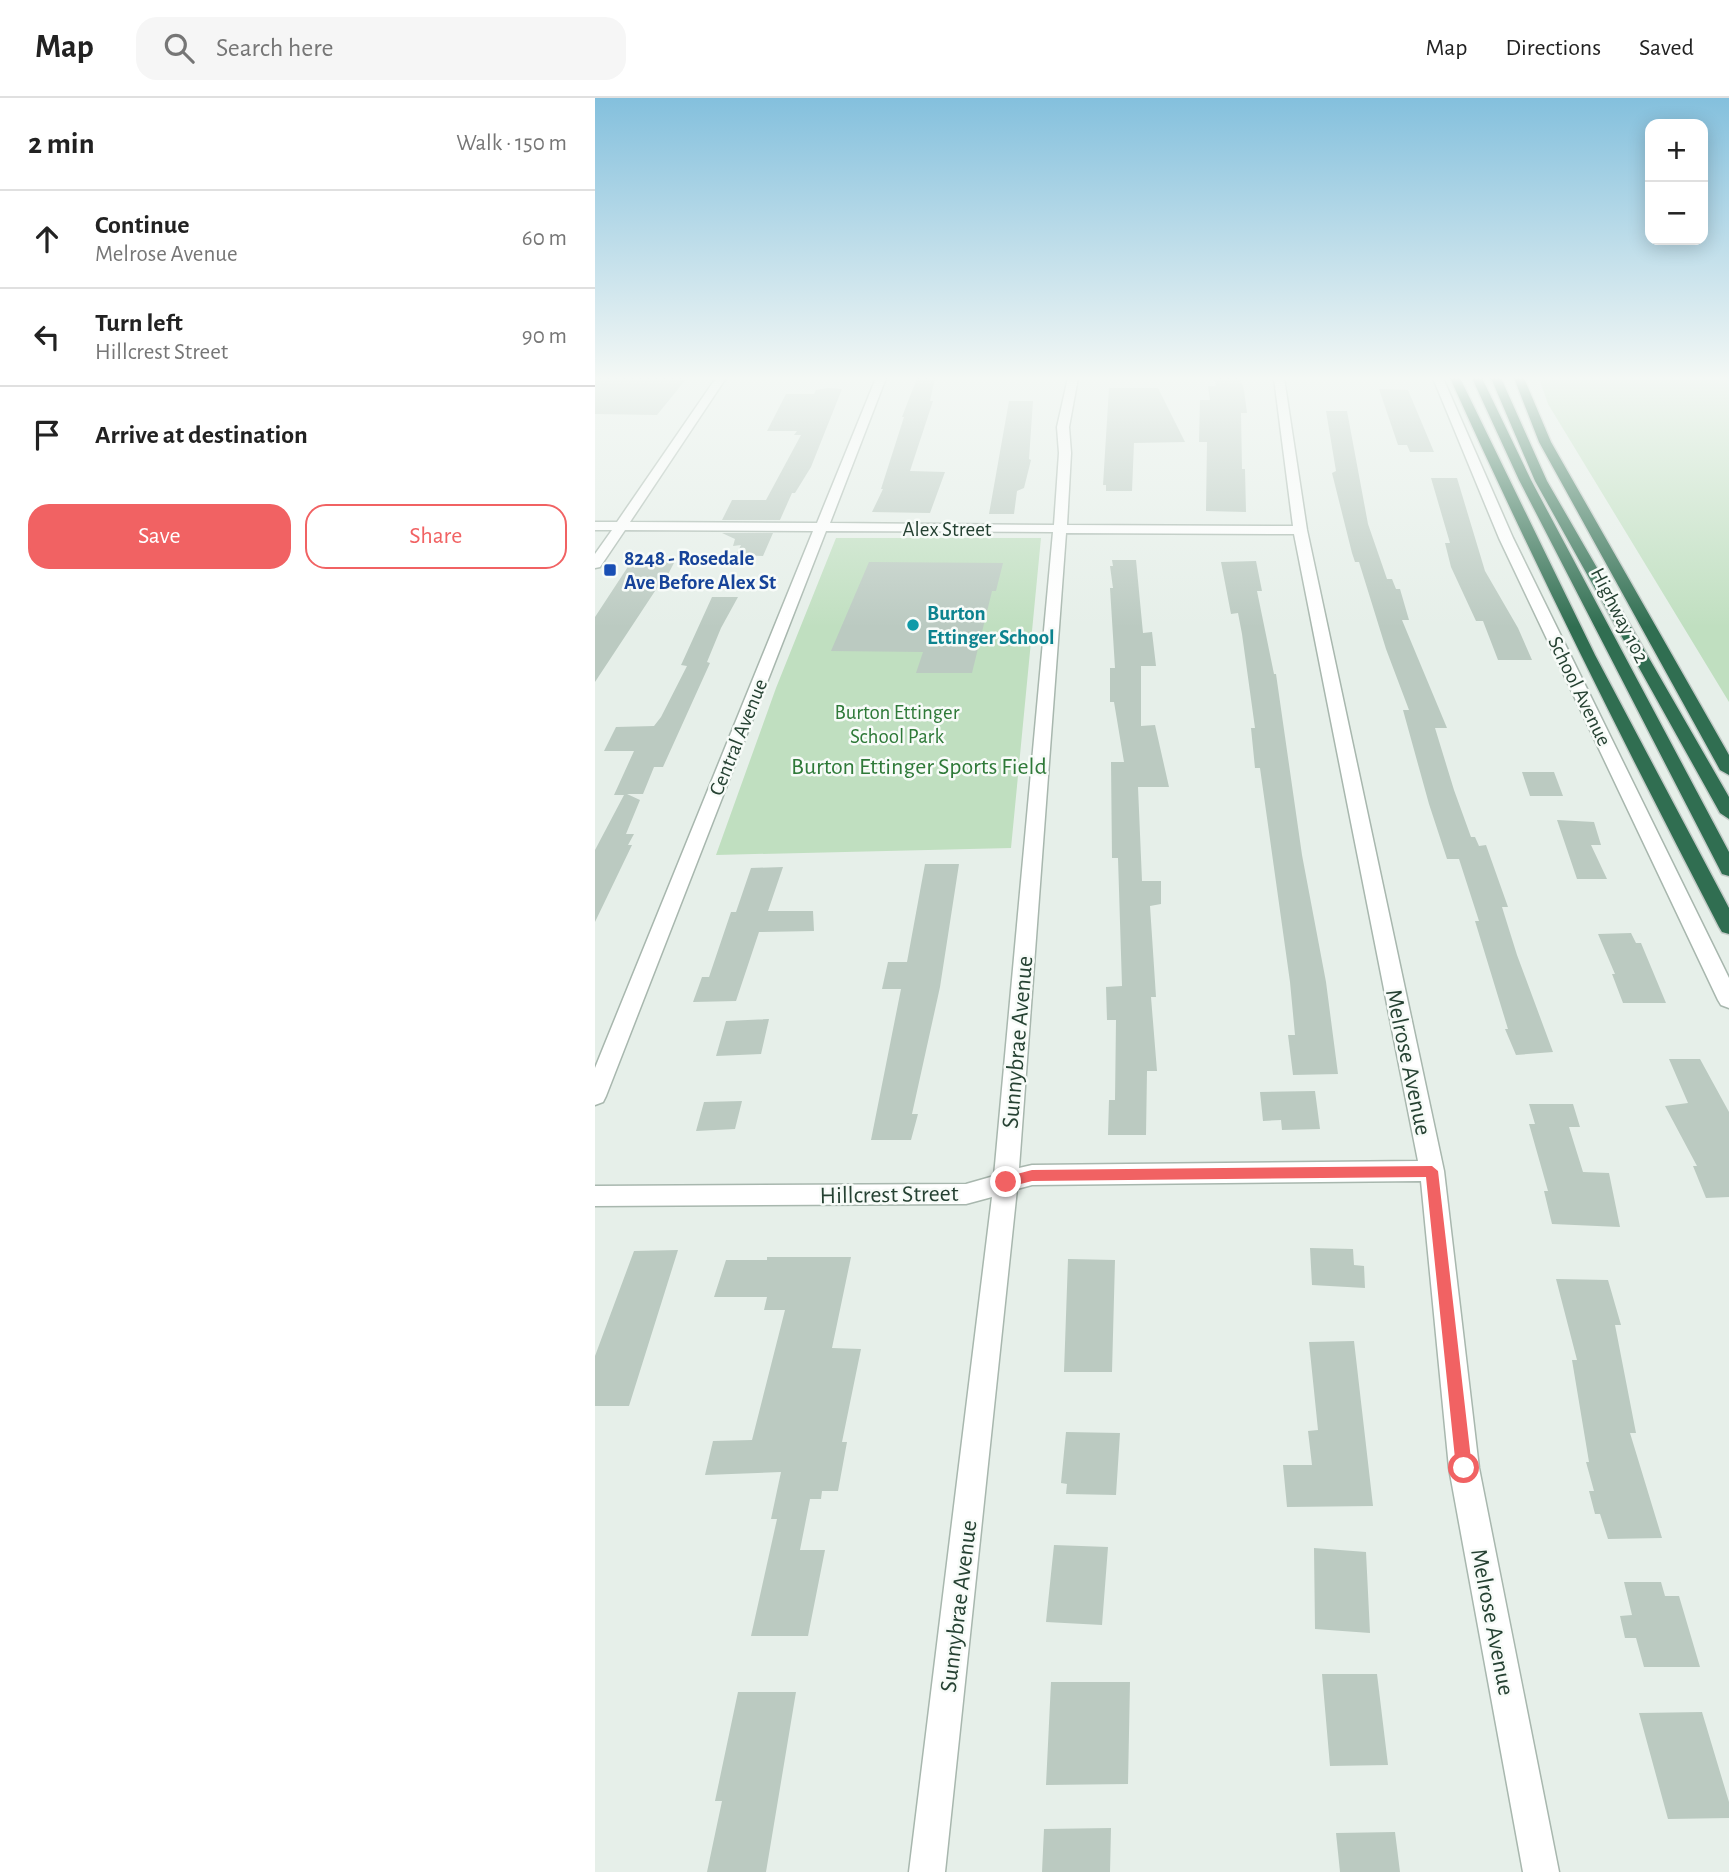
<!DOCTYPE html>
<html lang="en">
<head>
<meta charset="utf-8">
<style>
	body { margin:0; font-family:"Alegreya Sans",sans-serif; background:#f6f6f6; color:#222 }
	.controls { position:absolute; right:21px; top:21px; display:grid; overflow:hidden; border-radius:14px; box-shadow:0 4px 18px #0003 }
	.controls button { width:63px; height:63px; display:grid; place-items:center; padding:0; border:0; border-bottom:2px solid #e0e0e0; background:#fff; color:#222; font:35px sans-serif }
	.stop { position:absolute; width:21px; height:21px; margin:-16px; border:5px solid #f16263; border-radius:50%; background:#fff }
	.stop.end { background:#f16263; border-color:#fff; box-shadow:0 2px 7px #0008 }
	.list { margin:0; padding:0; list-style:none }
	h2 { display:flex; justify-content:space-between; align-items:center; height:91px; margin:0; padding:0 28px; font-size:30px }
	h2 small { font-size:23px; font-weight:400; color:#767676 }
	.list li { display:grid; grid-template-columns:46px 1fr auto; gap:21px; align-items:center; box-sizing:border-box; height:98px; padding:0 28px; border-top:2px solid #e0e0e0 }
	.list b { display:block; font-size:26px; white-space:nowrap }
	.list p { margin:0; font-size:23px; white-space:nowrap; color:#767676 }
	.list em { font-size:23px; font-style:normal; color:#767676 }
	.actions { display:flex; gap:14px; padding:21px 28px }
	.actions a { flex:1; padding:16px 0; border:2px solid #f16263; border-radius:21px; text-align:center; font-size:24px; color:#f16263 }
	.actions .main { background:#f16263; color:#fff }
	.icon { flex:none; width:38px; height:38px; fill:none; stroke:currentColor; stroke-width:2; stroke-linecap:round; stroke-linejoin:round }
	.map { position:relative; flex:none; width:1134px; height:1774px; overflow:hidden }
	header { display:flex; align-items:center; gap:42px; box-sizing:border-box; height:98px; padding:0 35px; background:#fff; border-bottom:2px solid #e0e0e0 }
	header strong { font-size:33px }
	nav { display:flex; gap:38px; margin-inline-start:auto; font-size:24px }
	.search { width:490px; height:63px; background:#f6f6f6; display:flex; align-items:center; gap:18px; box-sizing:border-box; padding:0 24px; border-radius:21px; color:#767676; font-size:26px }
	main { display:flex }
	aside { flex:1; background:#fff }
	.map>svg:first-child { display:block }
</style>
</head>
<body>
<header>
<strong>Map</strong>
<div class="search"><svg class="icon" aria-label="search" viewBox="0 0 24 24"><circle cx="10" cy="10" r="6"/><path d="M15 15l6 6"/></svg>Search here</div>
<nav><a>Map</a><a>Directions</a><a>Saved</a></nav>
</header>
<main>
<aside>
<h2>2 min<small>Walk · 150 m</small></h2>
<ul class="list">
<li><svg class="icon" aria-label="ahead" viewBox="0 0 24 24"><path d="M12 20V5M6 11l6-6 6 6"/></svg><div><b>Continue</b><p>Melrose Avenue</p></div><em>60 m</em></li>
<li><svg class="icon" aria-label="left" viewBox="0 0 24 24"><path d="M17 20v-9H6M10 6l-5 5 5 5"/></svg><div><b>Turn left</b><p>Hillcrest Street</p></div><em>90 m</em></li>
<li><svg class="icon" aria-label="arrive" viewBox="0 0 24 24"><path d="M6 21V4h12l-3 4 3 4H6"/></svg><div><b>Arrive at destination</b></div></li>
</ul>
<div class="actions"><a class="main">Save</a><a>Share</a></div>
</aside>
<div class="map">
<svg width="1134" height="1774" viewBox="0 0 1134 1774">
	<rect width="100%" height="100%" fill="#e6efe9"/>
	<path fill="#c0dfc0" d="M944,280H1134V604L953,306Z
		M241,440H446L416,750L121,757L181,590Z"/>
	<path fill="#bbcac1" d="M0,280H92L62,317L0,316Z
		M322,280H340L335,303H338L315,373L350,374L335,415L277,414L288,391H286L309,319H307Z
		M619,280H645L649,292L652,315H646L647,371H650L651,414L611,413L612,344H604L605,302H615L613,288H621Z
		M233,290L247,291L216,369L200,395H197L185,422H127L137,402H171L206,337H199L202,333H172L191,296H219L221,292Z
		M514,290H563L590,344L539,345L537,393H511V387H508Z
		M784,291L813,292L839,354H815L812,347H803Z
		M414,303H438L434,361L436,362L429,390L422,393L419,416H394Z
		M731,313H752L773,426L792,481H797L801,491H805L814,522H807L852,630H840L859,692L876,739H880L884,748L891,747L913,809H907L922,857L958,954L921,957L910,931H913L880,823H884L864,761H852L834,706L808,612H814L791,551L764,464H760L757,455L737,375L741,373Z
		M836,380H862L890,473L923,530L937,562H903L888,523H881L856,469L850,445H855Z
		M127,435H178L168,458L141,457L146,447L138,448L140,441Z
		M38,461H81L66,490H62L0,584V519Z
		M517,462H541L548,535L557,534L561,568H546V628L560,627L574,689H543L547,783H566V806L555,808L561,899H556L562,973H552L551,1037H513L514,1002H520L521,922H512L511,889L527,888L523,760H517L516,664H529L519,604H515V570H520L515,490H518L515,468H518Z
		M661,463L667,493H662L679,576H681L707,757L731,884L743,976L698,977L693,937H700L695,884L665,670H660L656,630H660L647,536L643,515L636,516L626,464Z
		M274,464L408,465L401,493H397L377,575H321L328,554L236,553Z
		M117,499H143L126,530L112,564L115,565L68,669H59L48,696H32L45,702L31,736H39L33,747H37L0,824V752L29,697H19L39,653H9L21,629L59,628L66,619L92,568L86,567L87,565Z
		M927,674H959L968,698H935Z
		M962,722L999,724L1006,747H996L1012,781H982Z
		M330,766H364L345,889L317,1016H323L316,1042H276L306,891H287L293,864H312Z
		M188,769L173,813H218L219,833L164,834L141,903L98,904L107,879H114L136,814H141L156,770Z
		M1036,835L1041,845H1046L1071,905H1028L1017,876H1020L1003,836Z
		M174,921L166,956L121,958L131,923Z
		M1074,961H1105L1134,1014V1099L1111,1100L1098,1068H1102L1070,1008L1093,1005Z
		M720,993L725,1031L687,1032L686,1022L668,1023L665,994Z
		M147,1003L140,1031L101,1033L109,1004Z
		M934,1006H978L985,1029H974L988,1074L1014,1075L1025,1129L957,1126L949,1093H953L934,1026H940Z
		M715,1150L758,1151L759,1167L769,1168L770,1190L717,1187Z
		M83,1152L34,1308H0V1258L39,1153Z
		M172,1159H256L237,1250L266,1251L247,1344H252L243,1393H227L226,1401H215L205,1452H230L213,1538H156L182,1421H176L186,1374L110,1377L118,1343L157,1342L190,1212H169L172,1199H119L131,1162H172Z
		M473,1161L520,1162L517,1274H469Z
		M961,1181L1013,1182L1026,1227H1020L1041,1335H1035L1067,1440L1013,1441L1005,1416H1000L994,1393H999L991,1364H994L977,1262H982Z
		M759,1243L778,1408L692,1409L688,1367H717L713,1333L723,1332L714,1244Z
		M471,1334L525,1335L521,1397L471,1396L472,1386L466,1385Z
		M459,1447L513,1449L507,1527L451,1524Z
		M719,1450L771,1454L775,1535L720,1531Z
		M1029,1484H1066L1070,1498H1084L1105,1569H1049L1041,1540H1030L1025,1518L1037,1517Z
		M727,1576H782L793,1667L735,1668Z
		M456,1584H535L533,1686L451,1687Z
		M143,1594H201L171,1774H112L127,1703H120Z
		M1107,1614L1134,1704V1720L1073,1721L1044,1615Z
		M516,1730L515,1774H447L449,1731Z
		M800,1734L805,1774H745L741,1735Z"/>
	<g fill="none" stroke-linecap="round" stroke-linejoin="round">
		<defs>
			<path id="minor" d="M121,280H131L35,424L222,425L281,280H291L235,425L459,427L464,355L462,329L473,280H483L474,329L476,355L472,427L698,428L679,280H689L712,432L849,1073L884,1370L964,1774H928L854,1370L826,1083L437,1087L422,1091L350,1774H314L397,1099L371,1106L0,1108V1088L371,1086L399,1078L458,434L231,433L11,998L8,1004L0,1007V970L218,433L30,432L5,469L0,470V456L17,432H0V424H22ZM471,435L699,436L823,1063L437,1067L424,1070Z
				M838,280H848L918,440L1134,880V910L1126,907L1123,902L904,440Z"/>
			<path id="highway" d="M855,280H865L1000,557L1134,810V836L1127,834L1124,829C1030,648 939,466 855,280Z
				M877,280H887L936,382L1134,754V778L1127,776L1125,772L924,382Z
				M896,280H906L952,383L1134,699V721L1125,715L940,383Z
				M919,280H929L956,344L1134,657V677L1125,672L944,344Z"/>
		</defs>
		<use href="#minor" stroke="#a8b7ae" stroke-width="3"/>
		<use href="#highway" stroke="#c2cac6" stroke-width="3"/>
		<use href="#minor" fill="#fff" fill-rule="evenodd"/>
		<use href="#highway" fill="#306e51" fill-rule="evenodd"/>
	</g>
	<linearGradient id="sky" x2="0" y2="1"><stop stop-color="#84c0dd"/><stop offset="0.53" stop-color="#f4f8f5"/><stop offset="1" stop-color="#f4f8f5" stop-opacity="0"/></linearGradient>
	<rect width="1134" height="529" fill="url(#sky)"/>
	<path fill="#f16263" d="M837,1068L843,1073L877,1370L875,1376L869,1378L864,1376L861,1370L831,1079L437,1083L411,1090L405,1084L407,1080L437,1072Z"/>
	<rect fill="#1a4fb4" stroke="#f7fbf8" stroke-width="2.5" x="8" y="465" width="14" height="14" rx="3.5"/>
	<circle fill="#0f9aa8" stroke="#f7fbf8" stroke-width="2.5" cx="318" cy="527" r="7"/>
	<g text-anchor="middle" stroke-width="5" stroke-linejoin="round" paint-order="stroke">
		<g font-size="21" fill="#254132" stroke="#f7fbf8">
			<text x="352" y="438">Alex Street</text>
			<text transform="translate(1025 517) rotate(63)" y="7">Highway 102</text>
			<text transform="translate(985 593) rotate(64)" y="7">School Avenue</text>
			<text transform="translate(143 639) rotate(-68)" y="7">Central Avenue</text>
		</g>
		<g font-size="21" font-weight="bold" fill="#164399" stroke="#f7fbf8" text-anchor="start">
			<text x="29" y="467">8248 - Rosedale<tspan x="29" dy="24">Ave Before Alex St</tspan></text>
		</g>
		<g font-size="21" font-weight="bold" fill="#0d838f" stroke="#f7fbf8" text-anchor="start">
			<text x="332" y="522">Burton<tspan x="332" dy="24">Ettinger School</tspan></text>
		</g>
		<g font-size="21" fill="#2e7938" stroke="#f7fbf8">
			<text x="302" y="621">Burton Ettinger<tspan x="302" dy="24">School Park</tspan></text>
		</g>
		<g font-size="24" fill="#2e7938" stroke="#f7fbf8">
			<text x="324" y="676">Burton Ettinger Sports Field</text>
		</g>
		<g font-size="24" fill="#254132" stroke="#f7fbf8">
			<text transform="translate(422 944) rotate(-85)" y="8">Sunnybrae Avenue</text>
			<text transform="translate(814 964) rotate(78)" y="8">Melrose Avenue</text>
			<text transform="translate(294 1096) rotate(-1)" y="8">Hillcrest Street</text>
			<text transform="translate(363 1508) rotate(-83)" y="8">Sunnybrae Avenue</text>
			<text transform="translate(898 1524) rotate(79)" y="8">Melrose Avenue</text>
		</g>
	</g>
</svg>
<div class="controls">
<button>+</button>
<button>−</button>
</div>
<div class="stop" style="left:869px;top:1370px"></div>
<div class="stop end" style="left:411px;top:1084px"></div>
</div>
</main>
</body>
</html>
